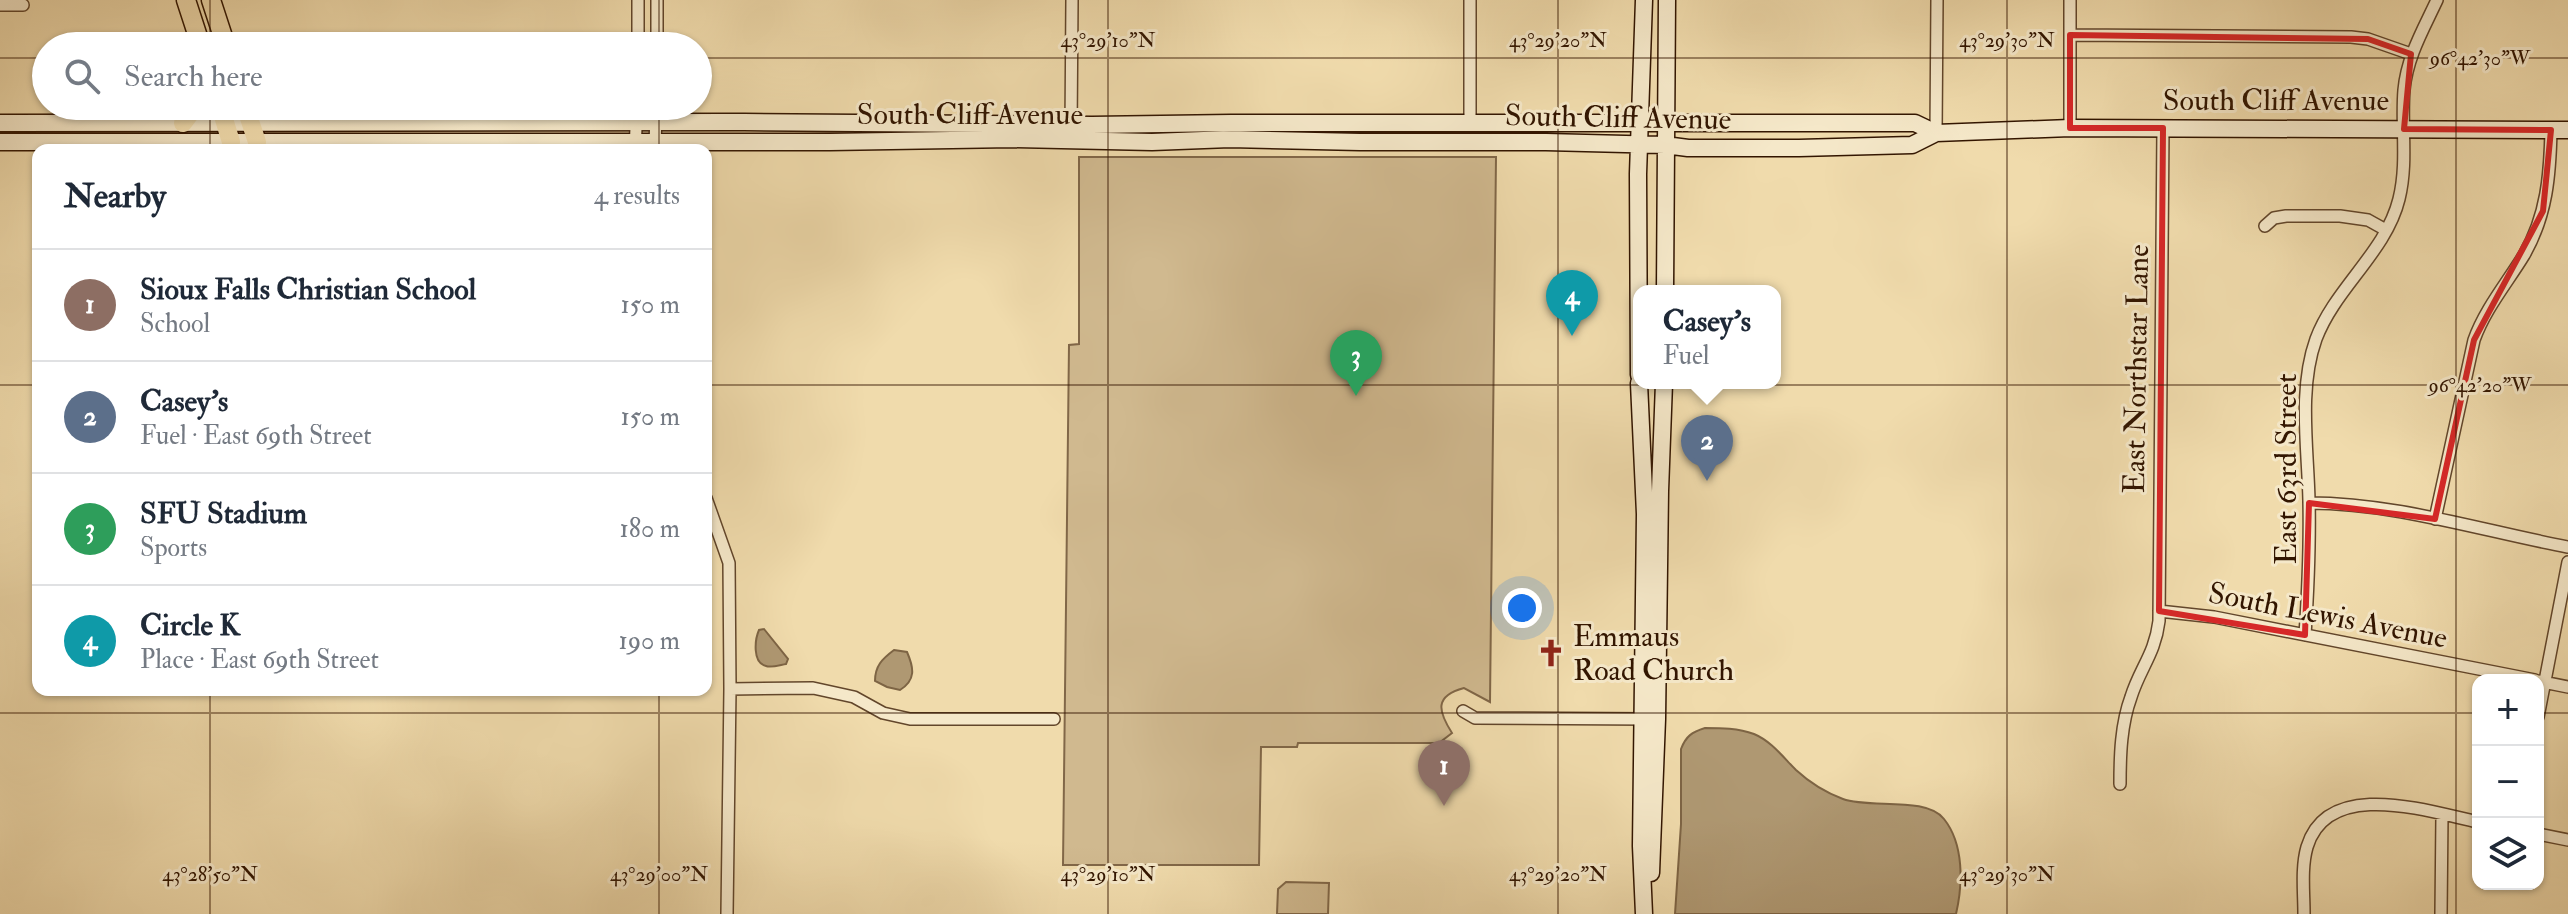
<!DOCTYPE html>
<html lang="en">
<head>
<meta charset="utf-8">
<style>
	body { margin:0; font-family:"IM FELL Double Pica",serif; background:#f2f2f3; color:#1f2937 }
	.controls { position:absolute; right:24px; bottom:24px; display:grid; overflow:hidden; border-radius:16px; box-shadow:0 2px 6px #0004 }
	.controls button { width:72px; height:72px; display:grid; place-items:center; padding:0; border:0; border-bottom:2px solid #e0e1e3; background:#fff; color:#1f2937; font:40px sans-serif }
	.you { position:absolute; left:1522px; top:608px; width:28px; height:28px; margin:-20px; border:6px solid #fff; border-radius:50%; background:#1a73e8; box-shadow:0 0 0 12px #1a73e833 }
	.badge { display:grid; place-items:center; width:52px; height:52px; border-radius:50%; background:#b45309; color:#fff; font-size:26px; font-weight:700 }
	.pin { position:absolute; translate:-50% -66px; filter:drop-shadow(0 2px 4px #0008) }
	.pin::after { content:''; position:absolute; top:42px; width:28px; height:24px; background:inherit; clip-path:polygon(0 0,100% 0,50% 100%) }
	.popup { position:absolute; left:1633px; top:285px; width:148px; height:104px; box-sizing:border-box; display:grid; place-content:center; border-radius:16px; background:#fff; filter:drop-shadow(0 2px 6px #0005); font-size:26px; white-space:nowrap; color:#747a83 }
	.popup b { font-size:30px; color:#1f2937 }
	.popup::after { content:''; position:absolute; left:50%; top:100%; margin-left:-16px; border:16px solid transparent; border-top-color:#fff }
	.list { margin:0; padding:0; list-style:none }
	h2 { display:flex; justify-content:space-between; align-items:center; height:104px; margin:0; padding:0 32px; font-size:34px }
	h2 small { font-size:26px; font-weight:400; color:#747a83 }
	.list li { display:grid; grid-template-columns:52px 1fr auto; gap:24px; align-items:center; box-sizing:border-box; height:112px; padding:0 32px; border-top:2px solid #e0e1e3 }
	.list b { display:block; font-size:30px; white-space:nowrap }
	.list p { margin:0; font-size:26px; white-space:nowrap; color:#747a83 }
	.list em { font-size:26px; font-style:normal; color:#747a83 }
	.icon { flex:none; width:44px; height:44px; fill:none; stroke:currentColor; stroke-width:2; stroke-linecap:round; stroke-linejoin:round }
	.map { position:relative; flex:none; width:2568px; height:914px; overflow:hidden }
	.search { position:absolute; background:#fff; box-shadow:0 2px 6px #0004; left:32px; top:32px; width:680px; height:88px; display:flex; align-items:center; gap:20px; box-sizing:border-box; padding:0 28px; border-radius:44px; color:#747a83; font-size:30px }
	.panel { position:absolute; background:#fff; box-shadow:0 2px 6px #0004; left:32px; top:144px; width:680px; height:552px; border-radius:16px }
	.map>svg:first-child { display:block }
</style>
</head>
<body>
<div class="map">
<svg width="2568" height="914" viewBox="0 0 2568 914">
	<rect width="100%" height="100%" fill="#f0dbac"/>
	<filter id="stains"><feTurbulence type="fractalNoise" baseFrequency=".0025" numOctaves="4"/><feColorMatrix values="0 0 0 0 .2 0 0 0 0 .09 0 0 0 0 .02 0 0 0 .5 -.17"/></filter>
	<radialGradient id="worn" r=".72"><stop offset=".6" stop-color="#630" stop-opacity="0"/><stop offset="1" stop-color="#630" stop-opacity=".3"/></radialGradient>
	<path fill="#d0b98f" stroke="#816748" stroke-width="2" d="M1079,157H1496L1490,702L1464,688C1434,696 1438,711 1452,733L1439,743H1298L1297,747H1261L1259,865H1063L1069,345L1079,344Z
		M1286,882L1329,883L1328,914H1277L1278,889Z"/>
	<path fill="#af9872" stroke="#7d6444" stroke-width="2" d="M764,629L788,659L786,664C780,665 771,668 766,666C752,663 755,639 759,630Z
		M894,650L907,652C914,668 916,680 900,690L887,687L875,681C875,666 882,659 894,650Z
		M1705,728C1721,728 1738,728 1754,734C1771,741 1783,757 1796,770C1809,782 1827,793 1843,799C1870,809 1926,796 1944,819C1964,844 1963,884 1956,914H1675L1681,824V749C1686,736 1692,732 1705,728Z"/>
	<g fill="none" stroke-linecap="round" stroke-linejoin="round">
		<defs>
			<path id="minor" d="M657,0V46
				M1470,0V124
				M2070,0V128
				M0,5H23
				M2070,35L2351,37L2368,39L2411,54
				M638,46V0
				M1071,131L1072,0
				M1936,133L1937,0
				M635,150L637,106
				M655,150L656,106
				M2265,226L2274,218L2286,216H2340L2368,220L2386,230
				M706,498L729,563L730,689L727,914
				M2309,503C2396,503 2483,531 2568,547
				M2435,519L2474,340C2485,309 2507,283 2524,255C2547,215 2550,175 2551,130
				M2159,611L2214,617L2535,680
				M2305,635C2308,590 2310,546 2309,501C2308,449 2298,389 2316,339C2335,288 2386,252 2399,199C2408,163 2401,126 2404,90C2407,57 2423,30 2437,0
				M2538,681L2568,687
				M730,689L813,688L854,697L883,713L910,719H1054
				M1463,711L1475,718L1649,719
				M2538,717L2568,562
				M2120,784C2120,755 2121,724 2131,697C2140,668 2155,654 2159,621L2163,128
				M2538,834L2568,840
				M2304,914C2304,892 2301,868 2307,847C2328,777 2430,812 2478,822
				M2441,914L2442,815"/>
			<path id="secondary" d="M0,123L744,122L1092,125L1231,123H1915L1936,133
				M0,142H830L1012,139L1152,142L1230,139L1360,142H1546L1665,145L1688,148H1799L1912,145L1936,133L2070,128L2568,130
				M1665,291L1667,0
				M1639,375L1638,174L1644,0
				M1639,383L1645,514L1641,846L1644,914
				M1651,873L1657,719L1660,491L1664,383"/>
			<path id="trunk" d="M186,0L201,46
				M211,0L226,46
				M220,106L231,142
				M245,106L257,142
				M183,123L196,106"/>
		</defs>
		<use href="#minor" stroke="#62462b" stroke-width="14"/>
		<use href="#secondary" stroke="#321500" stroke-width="19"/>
		<use href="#trunk" stroke="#321500" stroke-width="21"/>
		<use href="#minor" stroke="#f5e8c9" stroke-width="11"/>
		<use href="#secondary" stroke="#f5e8c9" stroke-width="16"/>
		<use href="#trunk" stroke="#f0dbac" stroke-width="18"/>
	</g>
	<path fill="none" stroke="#d62828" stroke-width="6" stroke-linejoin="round" d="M2070,35L2368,39L2411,54L2404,129L2551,130L2543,211L2474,340L2435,519L2309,503L2305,635L2159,611L2163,128H2070Z"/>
	<path fill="none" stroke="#321500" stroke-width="2" stroke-opacity="0.45" d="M210,0V46M659,0V46M1108,0V914M1558,0V914M2007,0V914M2456,0V914M0,58H46M698,58H2568M210,106V150M659,106V150M0,385H38M706,385H2568M210,690V914M659,690V914M0,713H2478M2538,713H2568"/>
	<defs>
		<symbol id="church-bare" viewBox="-9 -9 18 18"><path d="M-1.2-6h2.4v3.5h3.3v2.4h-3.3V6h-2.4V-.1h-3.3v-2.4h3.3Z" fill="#8f2418" stroke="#f5e8c9" stroke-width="2.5" paint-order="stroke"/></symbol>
	</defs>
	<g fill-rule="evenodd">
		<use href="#church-bare" x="1531" y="633" width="40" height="40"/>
	</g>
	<g text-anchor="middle" stroke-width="6" stroke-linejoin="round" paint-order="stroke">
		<g font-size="30" fill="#321500" stroke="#f5e8c9">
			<text x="2276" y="110">South Cliff Avenue</text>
			<text x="970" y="124">South Cliff Avenue</text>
			<text transform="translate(1618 117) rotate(1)" y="10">South Cliff Avenue</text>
			<text transform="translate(2136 369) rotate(-89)" y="10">East Northstar Lane</text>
			<text transform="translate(2286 469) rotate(-90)" y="10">East 63rd Street</text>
			<text transform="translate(2328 615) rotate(11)" y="10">South Lewis Avenue</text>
		</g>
		<g font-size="30" fill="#321500" stroke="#f5e8c9" text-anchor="start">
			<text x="1573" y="646">Emmaus<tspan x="1573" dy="34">Road Church</tspan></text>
		</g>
	</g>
	<g font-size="20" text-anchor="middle" fill="#321500" stroke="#f5e8c9" stroke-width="6" stroke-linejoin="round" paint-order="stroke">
		<text x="1108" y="47">43°29'10"N</text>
		<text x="1558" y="47">43°29'20"N</text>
		<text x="2007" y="47">43°29'30"N</text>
		<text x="2480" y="65">96°42'30"W</text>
		<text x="2480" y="392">96°42'20"W</text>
		<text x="210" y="881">43°28'50"N</text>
		<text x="659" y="881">43°29'00"N</text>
		<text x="1108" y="881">43°29'10"N</text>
		<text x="1558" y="881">43°29'20"N</text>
		<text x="2007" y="881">43°29'30"N</text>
	</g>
	<rect width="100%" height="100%" filter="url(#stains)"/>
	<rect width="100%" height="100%" fill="url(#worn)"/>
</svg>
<div class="controls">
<button>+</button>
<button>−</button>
<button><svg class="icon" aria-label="layers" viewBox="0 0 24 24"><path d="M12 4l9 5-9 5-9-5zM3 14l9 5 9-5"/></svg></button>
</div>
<div class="you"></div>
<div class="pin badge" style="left:1444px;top:806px;background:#8d6e63">1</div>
<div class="pin badge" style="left:1707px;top:481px;background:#5c6f8a">2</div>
<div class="popup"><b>Casey's</b>Fuel</div>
<div class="pin badge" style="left:1356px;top:396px;background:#2e9e5b">3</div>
<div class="pin badge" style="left:1572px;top:336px;background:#0f9aa8">4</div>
<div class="search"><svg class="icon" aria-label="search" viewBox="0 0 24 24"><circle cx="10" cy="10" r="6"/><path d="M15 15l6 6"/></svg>Search here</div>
<section class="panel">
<h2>Nearby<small>4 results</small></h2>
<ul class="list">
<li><span class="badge" style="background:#8d6e63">1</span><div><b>Sioux Falls Christian School</b><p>School</p></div><em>150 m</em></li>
<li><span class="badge" style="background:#5c6f8a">2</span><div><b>Casey's</b><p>Fuel · East 69th Street</p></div><em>150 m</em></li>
<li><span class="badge" style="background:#2e9e5b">3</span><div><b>SFU Stadium</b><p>Sports</p></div><em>180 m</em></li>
<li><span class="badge" style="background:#0f9aa8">4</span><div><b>Circle K</b><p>Place · East 69th Street</p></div><em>190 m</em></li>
</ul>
</section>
</div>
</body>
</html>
